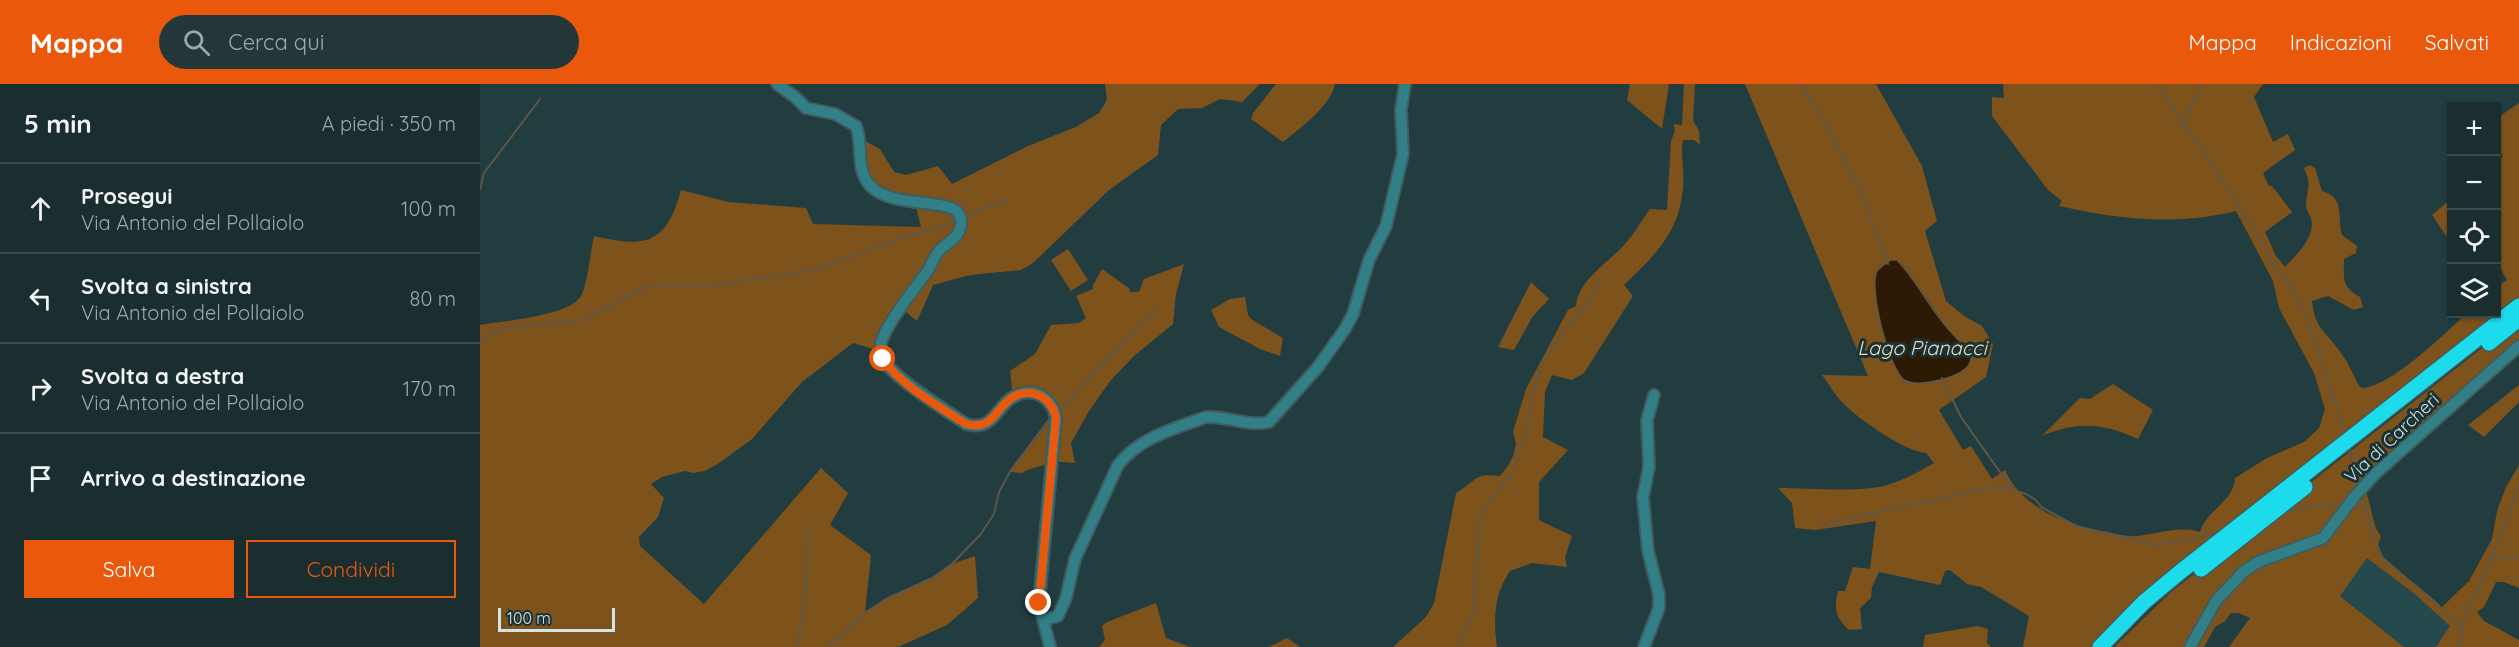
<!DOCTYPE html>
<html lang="it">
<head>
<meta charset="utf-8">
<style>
	body { margin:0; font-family:Quicksand,sans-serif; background:#233638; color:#f1f3f6 }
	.controls { position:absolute; right:18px; top:18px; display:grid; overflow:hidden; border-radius:0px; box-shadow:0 2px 4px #0004 }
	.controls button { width:54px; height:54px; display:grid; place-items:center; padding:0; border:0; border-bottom:2px solid #384a4c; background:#1a2e30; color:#f1f3f6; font:30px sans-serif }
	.scale { position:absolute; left:18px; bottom:15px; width:117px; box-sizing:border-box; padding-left:6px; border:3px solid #d5e4e6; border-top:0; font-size:16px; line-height:21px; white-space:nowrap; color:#d5e4e6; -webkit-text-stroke:4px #183336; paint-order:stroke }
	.stop { position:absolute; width:18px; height:18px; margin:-14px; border:4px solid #ea580c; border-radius:50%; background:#fff }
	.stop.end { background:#ea580c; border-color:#fff; box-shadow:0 2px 6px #0008 }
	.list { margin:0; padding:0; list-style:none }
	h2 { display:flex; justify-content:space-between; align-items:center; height:78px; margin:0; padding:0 24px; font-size:26px }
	h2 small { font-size:20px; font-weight:400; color:#9fa8ab }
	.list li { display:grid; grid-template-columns:39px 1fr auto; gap:18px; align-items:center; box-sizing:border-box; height:90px; padding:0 24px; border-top:2px solid #384a4c }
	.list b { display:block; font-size:22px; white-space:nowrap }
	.list p { margin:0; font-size:20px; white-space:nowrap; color:#9fa8ab }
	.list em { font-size:20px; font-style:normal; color:#9fa8ab }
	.actions { display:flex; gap:12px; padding:18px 24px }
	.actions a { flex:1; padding:14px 0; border:2px solid #ea580c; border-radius:0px; text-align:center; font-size:21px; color:#ea580c }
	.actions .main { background:#ea580c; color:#fff }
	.icon { flex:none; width:33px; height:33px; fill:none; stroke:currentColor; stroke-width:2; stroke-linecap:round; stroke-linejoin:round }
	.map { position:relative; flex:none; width:2039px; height:563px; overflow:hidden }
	header { display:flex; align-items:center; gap:36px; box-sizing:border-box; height:84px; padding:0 30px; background:#ea580c; color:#fff }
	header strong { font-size:28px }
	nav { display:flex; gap:33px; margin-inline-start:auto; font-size:21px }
	.search { width:420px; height:54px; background:#233638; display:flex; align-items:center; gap:15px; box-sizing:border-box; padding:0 21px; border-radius:33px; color:#9fa8ab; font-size:22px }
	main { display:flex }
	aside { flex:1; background:#1a2e30 }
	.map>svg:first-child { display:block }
</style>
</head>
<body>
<header>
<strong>Mappa</strong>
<div class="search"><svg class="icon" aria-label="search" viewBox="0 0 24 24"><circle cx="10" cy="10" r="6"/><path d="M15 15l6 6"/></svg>Cerca qui</div>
<nav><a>Mappa</a><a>Indicazioni</a><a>Salvati</a></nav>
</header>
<main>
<aside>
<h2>5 min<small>A piedi · 350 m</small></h2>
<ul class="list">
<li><svg class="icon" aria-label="ahead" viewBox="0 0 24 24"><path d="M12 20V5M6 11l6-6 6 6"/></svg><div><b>Prosegui</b><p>Via Antonio del Pollaiolo</p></div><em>100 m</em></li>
<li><svg class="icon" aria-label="left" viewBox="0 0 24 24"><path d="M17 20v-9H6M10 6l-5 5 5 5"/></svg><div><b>Svolta a sinistra</b><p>Via Antonio del Pollaiolo</p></div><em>80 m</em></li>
<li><svg class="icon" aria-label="right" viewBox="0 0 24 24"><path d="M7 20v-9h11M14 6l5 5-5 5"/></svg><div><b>Svolta a destra</b><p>Via Antonio del Pollaiolo</p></div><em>170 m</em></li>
<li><svg class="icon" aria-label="arrive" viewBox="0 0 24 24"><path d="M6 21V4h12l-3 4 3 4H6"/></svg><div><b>Arrivo a destinazione</b></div></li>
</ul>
<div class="actions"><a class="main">Salva</a><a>Condividi</a></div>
</aside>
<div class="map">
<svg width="2039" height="563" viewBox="0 0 2039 563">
	<rect width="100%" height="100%" fill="#223d40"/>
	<path fill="#254a4e" d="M1887,474L1935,510L1970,542L1956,563H1924L1860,511Z"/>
	<path fill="#7e521b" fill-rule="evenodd" d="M625,0H780L762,18L740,15L722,24L698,25L681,41L678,71L629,106L553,179L541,186L490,191L453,201L437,237L422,225L400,267L373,259L322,298L272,355L238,380L225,387L213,389L205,387L182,393L171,400L184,414L178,433L159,453L160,462L224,520L341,384L368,409L350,441L391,471L385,529L406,515L452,494L472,480L495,472L498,514L467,541L418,563H0V241C23,237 90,232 101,212C107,202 111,165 114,152C166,164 186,161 201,106L248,118L326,124L333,140L441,143L435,119L388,100L381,55L400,65L414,88L426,91L458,82L472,100L548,62L596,43L619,29L627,16Z
		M796,0H855C851,22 819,45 803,58L771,35L773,29Z
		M1150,0H1189L1182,45L1147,16Z
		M1204,0H1215L1213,36L1219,47L1220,61L1214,56H1203C1200,72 1205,87 1203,103C1200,148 1175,171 1144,201L1153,212L1104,289L1092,296L1072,291L1065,308L1063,353L1088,366L1059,398V436L1092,452L1085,473L1087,483L1052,479L1030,487C1014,511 1013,534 1017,563H913L946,533L954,519L976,409C998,396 993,389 1020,392L1028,382L1034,370L1036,359L1033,348L1046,305L1088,226L1096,222C1098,196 1129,178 1145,160C1155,149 1162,136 1170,125L1187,126L1191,57L1195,47L1194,40L1202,41Z
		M1265,0H1396L1442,82L1457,137L1445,147L1466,217L1484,232L1502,242L1513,260L1506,293L1459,326L1483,366L1491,362L1512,395L1525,386C1542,425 1589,442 1628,448C1637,450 1647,453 1656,452C1677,450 1700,441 1720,448C1726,426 1754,418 1755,394L1787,374L1824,358L1839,344L1845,325L1834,289L1799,224L1793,197L1756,127C1697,142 1637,135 1579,122L1582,117L1568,106L1512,32V13L1524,14L1523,0H1783L1774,13L1793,58L1808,50L1815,66L1783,89L1789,102H1792L1812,128L1785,148L1796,172L1805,183C1816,171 1832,157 1832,139C1832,133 1826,127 1826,121C1827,104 1832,102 1824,84L1830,81L1835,84L1842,107C1865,113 1857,132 1862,151L1877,162L1876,169L1864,175C1864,194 1861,203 1880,213L1883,223L1874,226L1848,212L1832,217C1835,246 1846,247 1861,269C1869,279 1873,292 1880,303L1884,304C1914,300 1964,250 1986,230H2016L2017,203L2027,196L2017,178V78L2023,72L2017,61V34L2039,19V222L1612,563H1543L1549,532L1501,503L1487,500L1470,486L1465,487L1460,501L1399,488L1392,503L1391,514L1380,524L1382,545L1369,546C1355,533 1354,525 1358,507H1365L1373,483L1390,485L1396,437L1335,446L1315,444L1312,419L1298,404C1328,404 1380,409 1407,401C1424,396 1439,388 1454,379L1446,369C1426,368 1380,336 1365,321C1356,313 1349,300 1342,291L1388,292ZM1417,176L1427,186L1468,245L1490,269L1411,272L1396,221L1395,198Z
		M1971,115V159L1952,131Z
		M588,165L608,196L591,207L571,176Z
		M704,180L696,210L693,240L654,272L631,296L609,327L591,359L595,379L572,377C563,384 552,382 542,389L530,388L575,330L564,313H533L530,287L555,270L571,241L599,239L606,234L596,212L613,205V201L622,185L650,205L649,208H659L664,195Z
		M1051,198L1069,215L1053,232L1034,266L1018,263Z
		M765,213L768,231L771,235L803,254L800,272L780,265L739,243L731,226L750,215Z
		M2039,235V262L1883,402C1892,417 1891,441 1901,452L1897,464L1900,470L1961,524L1989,497L2012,455L2017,427L2026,403L2039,381V504L2024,498H2016L2004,523L1997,528L2004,537L2039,556V563H1956L1970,542L1935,510L1887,474L1860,512L1924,563H1749L1770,534L1758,529H1751L1745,537L1735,543L1724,563H1634L1691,508Z
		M1633,300L1673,326L1658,355C1623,339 1597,337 1562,352L1600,314L1610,315Z
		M2039,301V318L2004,353L1988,341Z
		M676,519L686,554L710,563H619L625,556L622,542L627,538Z
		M1498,542L1508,545L1507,559L1511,563H1443L1445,551Z
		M807,554L820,563H789Z"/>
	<path fill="#2c1a05" stroke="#5f5748" stroke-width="1.5" d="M1411,176H1417C1438,198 1451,227 1472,249C1477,256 1491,265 1491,274C1491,286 1474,292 1464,295C1453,298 1434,302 1424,296C1409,285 1388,203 1397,187C1400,183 1407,179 1411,176Z"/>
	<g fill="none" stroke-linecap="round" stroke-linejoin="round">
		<path stroke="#5f5748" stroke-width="2" d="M1320,0L1335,22L1381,106L1408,180
			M1678,0L1703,41L1722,65L1783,158L1793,182L1809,200L1824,224L1866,351
			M1703,41L1721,0
			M0,105L4,89L60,15
			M483,132L528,116
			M0,254L26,244L102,236L170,201H238L334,186L427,152L460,143L478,135
			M1462,294L1481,333L1532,405
			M578,328L677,223
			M1869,363L1879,401
			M1882,409L1892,449L1903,475L1953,516L1981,544
			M1873,421L1885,422
			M1802,429L1833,421H1864
			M1340,441L1513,403L1526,404L1546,410L1556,416L1561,423L1596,442L1675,461L1718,454L1742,446
			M2011,473H2039
			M318,563L326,495L328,442
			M348,563L383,530L406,515L452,494L472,480L500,451L514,430L519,408L531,386L571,333
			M979,563L993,527L1000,433L1008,418L1030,392L1036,378L1045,354L1052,311L1063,275L1108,219L1121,195
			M1979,563L1984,536L2017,461L2039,401"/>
		<defs>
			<path id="minor" d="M297,0L315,13L326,24L355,30L376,42C383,59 376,83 388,99C408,126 470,113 479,130C483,137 481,146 476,152C472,157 464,161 459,167C454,173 452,180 448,186C435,205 407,238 401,259C400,265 401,271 404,276C413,294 467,327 486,340C513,348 515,324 533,313C553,302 572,313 576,334L559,519L570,563
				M563,536L578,532L586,514L595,475L638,381C660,353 694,345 726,333C747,332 769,343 789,338L838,283L865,245L873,230L889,176L906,142L923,70L921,26L925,0
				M1164,563L1179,524V511L1168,467L1163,413L1169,383L1167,336L1174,311
				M1710,563L1736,517L1763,488L1778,478L1843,454L1875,412L1896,389L2039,262"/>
			<path id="highway" d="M2009,259L2039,235
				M1721,485L1825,403
				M1620,563L1664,518L1700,488L2039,222"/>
		</defs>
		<use href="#minor" stroke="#425b5e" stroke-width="14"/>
		<use href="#highway" stroke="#425b5e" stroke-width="18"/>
		<use href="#minor" stroke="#318087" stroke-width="10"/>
		<use href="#highway" stroke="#1cdbeb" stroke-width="15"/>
	</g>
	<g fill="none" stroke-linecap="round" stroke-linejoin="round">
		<path stroke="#ea580c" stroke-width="8" d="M403,275C420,301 460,323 486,340C513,347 515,324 533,313C552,302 572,314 576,334L559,519"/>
	</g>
	<g text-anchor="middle" stroke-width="6" stroke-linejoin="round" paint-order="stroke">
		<g font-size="18" fill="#d5e4e6" stroke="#183336">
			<text transform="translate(1912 354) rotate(-43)" y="6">Via di Carcheri</text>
		</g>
		<g font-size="20" font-style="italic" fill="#f6d7b6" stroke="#183336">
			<text x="1442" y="271">Lago Pianacci</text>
		</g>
	</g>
</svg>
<div class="controls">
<button>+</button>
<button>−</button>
<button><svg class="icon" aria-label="locate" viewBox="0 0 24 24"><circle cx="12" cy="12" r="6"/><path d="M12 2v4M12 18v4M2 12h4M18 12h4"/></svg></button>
<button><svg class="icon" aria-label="layers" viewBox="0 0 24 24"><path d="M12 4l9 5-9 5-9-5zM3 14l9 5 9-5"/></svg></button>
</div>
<div class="scale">100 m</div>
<div class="stop" style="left:403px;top:275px"></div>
<div class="stop end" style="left:559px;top:519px"></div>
</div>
</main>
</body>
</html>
